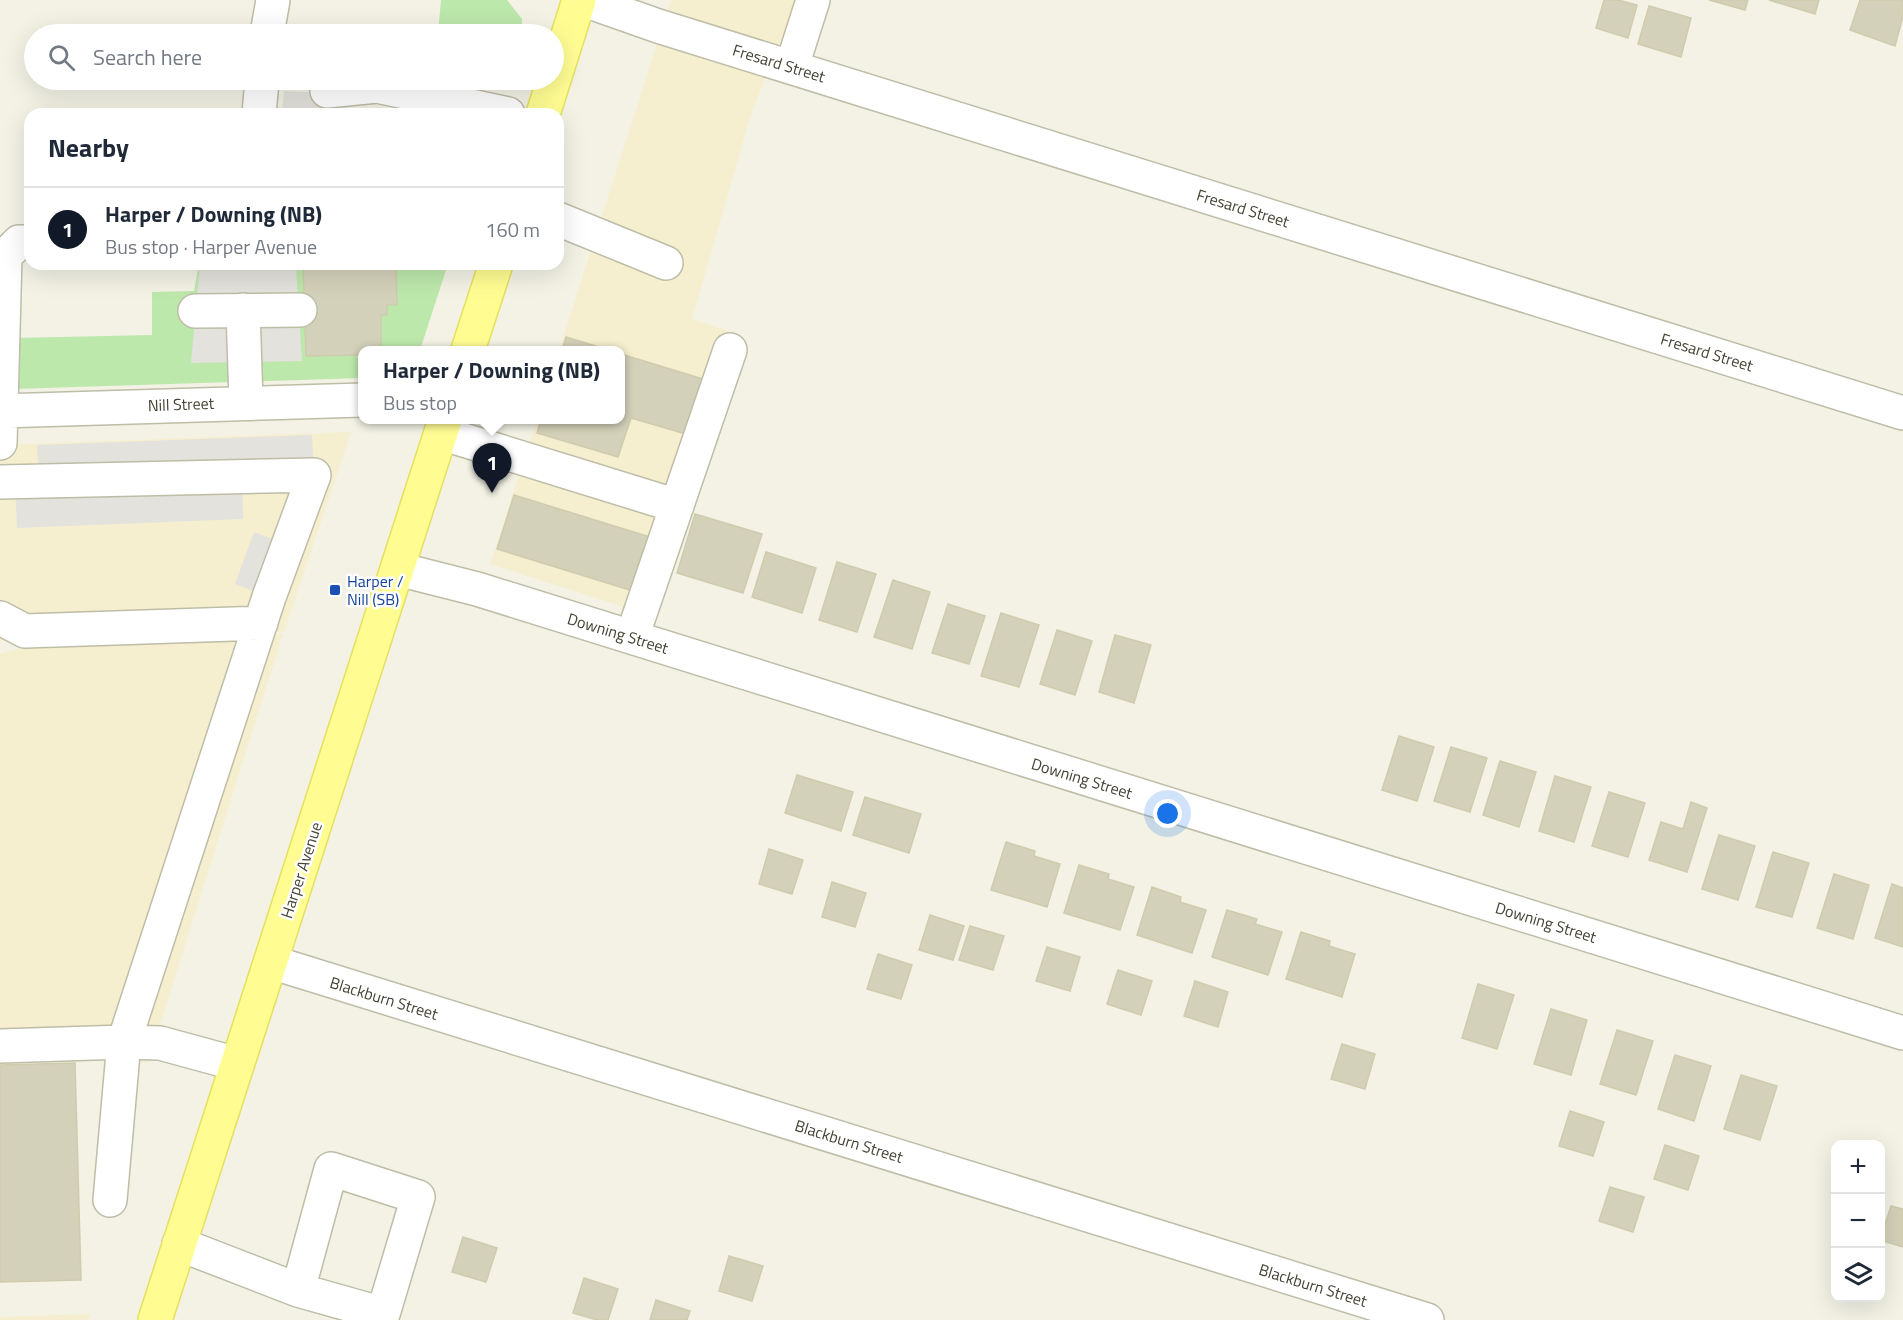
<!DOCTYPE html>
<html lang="en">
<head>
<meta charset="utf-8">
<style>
	body { margin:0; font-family:"Titillium Web",sans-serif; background:#f6f6f7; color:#1f2937 }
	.controls { position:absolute; right:18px; bottom:18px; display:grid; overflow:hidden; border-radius:12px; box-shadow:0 6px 24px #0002 }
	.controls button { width:54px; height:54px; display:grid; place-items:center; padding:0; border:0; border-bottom:2px solid #e0e1e3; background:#fff; color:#1f2937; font:30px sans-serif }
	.you { position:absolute; left:1168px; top:814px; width:21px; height:21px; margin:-15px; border:4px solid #fff; border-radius:50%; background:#1a73e8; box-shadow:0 0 0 9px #1a73e833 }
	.badge { display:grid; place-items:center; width:39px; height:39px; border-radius:50%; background:#111827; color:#fff; font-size:20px; font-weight:700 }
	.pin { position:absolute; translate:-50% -50px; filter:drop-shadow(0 2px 3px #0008) }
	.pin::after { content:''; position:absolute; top:32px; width:21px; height:18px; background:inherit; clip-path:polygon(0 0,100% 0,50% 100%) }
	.popup { position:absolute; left:358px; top:346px; width:267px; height:78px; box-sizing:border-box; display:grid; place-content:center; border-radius:12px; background:#fff; filter:drop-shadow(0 2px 4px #0005); font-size:20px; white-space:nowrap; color:#747a83 }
	.popup b { font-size:22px; color:#1f2937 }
	.popup::after { content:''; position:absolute; left:50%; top:100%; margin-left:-12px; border:12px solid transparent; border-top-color:#fff }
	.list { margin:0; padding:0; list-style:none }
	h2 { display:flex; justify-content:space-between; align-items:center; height:78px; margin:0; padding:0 24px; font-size:26px }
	h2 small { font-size:20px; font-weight:400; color:#747a83 }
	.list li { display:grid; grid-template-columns:39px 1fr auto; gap:18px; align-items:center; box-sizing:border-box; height:84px; padding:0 24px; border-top:2px solid #e0e1e3 }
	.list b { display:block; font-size:22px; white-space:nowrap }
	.list p { margin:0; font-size:20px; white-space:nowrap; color:#747a83 }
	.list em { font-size:20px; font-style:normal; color:#747a83 }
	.icon { flex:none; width:33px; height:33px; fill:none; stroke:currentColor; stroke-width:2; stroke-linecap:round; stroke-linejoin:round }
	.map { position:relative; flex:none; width:1903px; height:1320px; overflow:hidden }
	.search { position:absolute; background:#fff; box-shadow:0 6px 24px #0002; left:24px; top:24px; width:540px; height:66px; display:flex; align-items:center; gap:15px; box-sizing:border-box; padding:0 21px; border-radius:33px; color:#747a83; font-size:22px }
	.panel { position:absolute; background:#fff; box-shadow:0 6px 24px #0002; left:24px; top:108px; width:540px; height:162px; border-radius:18px }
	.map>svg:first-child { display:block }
</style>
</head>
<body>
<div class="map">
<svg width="1903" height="1320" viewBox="0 0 1903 1320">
	<rect width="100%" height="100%" fill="#f3f2e5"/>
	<path fill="#f5efcf" d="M671,0H797L752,111L692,319L740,335L652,616L490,564L537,420H621V350H559Z
		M351,432L284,632L0,641V445Z
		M283,634L148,1063L104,1058L0,1061V654L37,643Z
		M90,1314L89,1320H0V1317Z"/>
	<path fill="#bde8ac" d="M441,0H507L522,19V34H438Z
		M435,80H505L485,88L445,89Z
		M199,264H448L420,350H363V378L14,389V338L152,335V292L194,291Z"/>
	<path fill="#e3e2dd" d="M284,91L328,93L327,111L369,114H282Z
		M200,264H301L296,266L302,361L191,363Z
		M312,435L314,475L242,478L243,519L17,528L15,483L39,482L37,445Z
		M254,532L288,545L269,597L235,584Z"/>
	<path fill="#d4d1ba" stroke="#cfcbad" stroke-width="1.5" d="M1604,0H1618L1637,5L1628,38L1596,28Z
		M1709,0H1748L1745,10Z
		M1769,0H1819L1815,14Z
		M1860,0H1903V16L1895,46L1850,30Z
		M1649,6L1691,18L1681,57L1638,44Z
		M396,264L397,305H387V315H381V350H363V355L306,356L303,266Z
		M566,337L609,350H562Z
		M621,354L703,379L686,434L631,418L618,457L537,433L541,420H621Z
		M514,495L650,537L633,591L497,549Z
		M695,514L762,534L743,593L677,573Z
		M766,552L816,568L802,613L752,597Z
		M837,562L876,574L857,632L819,620Z
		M893,580L930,592L912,649L874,637Z
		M948,604L985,616L969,664L932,653Z
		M1001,613L1039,625L1019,687L981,676Z
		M1057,630L1092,641L1075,695L1040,684Z
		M1115,635L1151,645L1134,703L1099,692Z
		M1399,736L1434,747L1417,801L1382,790Z
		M1451,747L1487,758L1470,812L1434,801Z
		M1500,761L1536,772L1519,827L1483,815Z
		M797,775L853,792L841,831L785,813Z
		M1555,776L1591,787L1574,842L1539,831Z
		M1609,792L1645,803L1628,857L1592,846Z
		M865,797L921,814L909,853L853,835Z
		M1691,802L1707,808L1687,872L1649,860L1661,822L1683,829Z
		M1719,835L1755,846L1738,900L1702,889Z
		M1006,842L1035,851L1034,856L1060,864L1047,907L991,890Z
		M769,849L803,860L792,894L759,884Z
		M1773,852L1809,863L1792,917L1756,907Z
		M1079,865L1109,874L1108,879L1134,887L1120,930L1064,913Z
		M1834,874L1869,885L1853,939L1817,928Z
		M832,882L866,893L855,927L822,917Z
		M1892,884L1903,888V947L1875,938Z
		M1152,887L1181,897L1180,902L1206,910L1192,953L1137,935Z
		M1227,910L1257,919L1255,924L1282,932L1268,975L1212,957Z
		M930,915L964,926L953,960L919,950Z
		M970,926L1004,936L993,970L959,960Z
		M1301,932L1330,941L1329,946L1355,954L1342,997L1286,979Z
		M1047,947L1080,957L1070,991L1036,981Z
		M878,954L912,965L901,999L867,989Z
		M1118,970L1152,981L1141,1015L1107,1004Z
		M1195,981L1228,992L1218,1027L1184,1016Z
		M1478,984L1514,995L1497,1049L1462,1038Z
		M1551,1009L1587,1020L1571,1075L1534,1064Z
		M1617,1030L1653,1041L1636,1095L1600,1084Z
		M1342,1044L1375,1054L1365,1089L1331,1079Z
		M1675,1055L1711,1066L1694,1121L1658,1109Z
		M75,1063L81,1280L0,1282V1065Z
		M1741,1075L1777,1086L1760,1140L1724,1129Z
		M1570,1111L1604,1122L1593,1156L1559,1146Z
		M1665,1145L1699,1156L1688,1190L1654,1179Z
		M1610,1187L1644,1197L1633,1232L1599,1221Z
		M1891,1206L1903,1209V1247L1880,1240Z
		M463,1237L497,1248L486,1282L452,1272Z
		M729,1256L763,1266L752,1301L719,1291Z
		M584,1278L618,1289L608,1320H597L573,1313Z
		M656,1300L690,1311L687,1320H650Z"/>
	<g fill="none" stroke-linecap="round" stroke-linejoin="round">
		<defs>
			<path id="minor" d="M584,0L658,26L1903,413
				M267,34L273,0
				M792,66L813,0
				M327,91L377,86L508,114
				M259,114L262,80
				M558,219L666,263
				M243,310L246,402
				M195,311L300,310
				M0,411L363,400
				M441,433L677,506
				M0,443L5,256L19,242H30
				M0,482L314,475L269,597L124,1042L160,1043L237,1064
				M398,569L477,589L1903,1033
				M0,618L25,631L261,623
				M632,637L730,350
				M271,962L1427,1320
				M0,1046L124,1042L110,1200
				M179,1244L298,1290L383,1314L418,1197L331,1169L298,1290"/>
			<path id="major" d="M543,114L579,0
				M468,350L496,264
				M155,1320L445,420"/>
		</defs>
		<use href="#minor" stroke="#bebda7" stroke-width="36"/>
		<use href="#major" stroke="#e5e160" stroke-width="36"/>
		<use href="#minor" stroke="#fff" stroke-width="33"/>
		<use href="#major" stroke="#fffd92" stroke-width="33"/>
	</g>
	<rect fill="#1a4fb4" stroke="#fff" stroke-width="2" x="329" y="584" width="12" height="12" rx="3"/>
	<g text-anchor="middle" stroke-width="5" stroke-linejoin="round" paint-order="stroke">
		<g font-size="16" fill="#454334" stroke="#fff">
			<text transform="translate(779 63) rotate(17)" y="6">Fresard Street</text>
			<text transform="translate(1243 208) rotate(17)" y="6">Fresard Street</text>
			<text transform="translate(1707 352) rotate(17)" y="6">Fresard Street</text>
			<text transform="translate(181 404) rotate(-2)" y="6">Nill Street</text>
			<text transform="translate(618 633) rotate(17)" y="6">Downing Street</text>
			<text transform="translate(1082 778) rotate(17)" y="6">Downing Street</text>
			<text transform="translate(301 870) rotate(-72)" y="6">Harper Avenue</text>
			<text transform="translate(1546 922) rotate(17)" y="6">Downing Street</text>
			<text transform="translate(384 998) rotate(17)" y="6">Blackburn Street</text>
			<text transform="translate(849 1141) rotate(17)" y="6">Blackburn Street</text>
			<text transform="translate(1313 1285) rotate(17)" y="6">Blackburn Street</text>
		</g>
		<g font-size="16" fill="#164399" stroke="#fff" text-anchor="start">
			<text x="347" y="587">Harper /<tspan x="347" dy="18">Nill (SB)</tspan></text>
		</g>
	</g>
</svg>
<div class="controls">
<button>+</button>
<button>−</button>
<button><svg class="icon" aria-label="layers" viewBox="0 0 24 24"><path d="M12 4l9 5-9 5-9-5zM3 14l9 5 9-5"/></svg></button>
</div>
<div class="you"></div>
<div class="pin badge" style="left:492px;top:493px">1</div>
<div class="popup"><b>Harper / Downing (NB)</b>Bus stop</div>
<div class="search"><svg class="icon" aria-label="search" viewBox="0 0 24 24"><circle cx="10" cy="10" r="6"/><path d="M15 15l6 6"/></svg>Search here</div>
<section class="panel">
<h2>Nearby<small></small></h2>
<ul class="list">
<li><span class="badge">1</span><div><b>Harper / Downing (NB)</b><p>Bus stop · Harper Avenue</p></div><em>160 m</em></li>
</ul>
</section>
</div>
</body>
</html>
